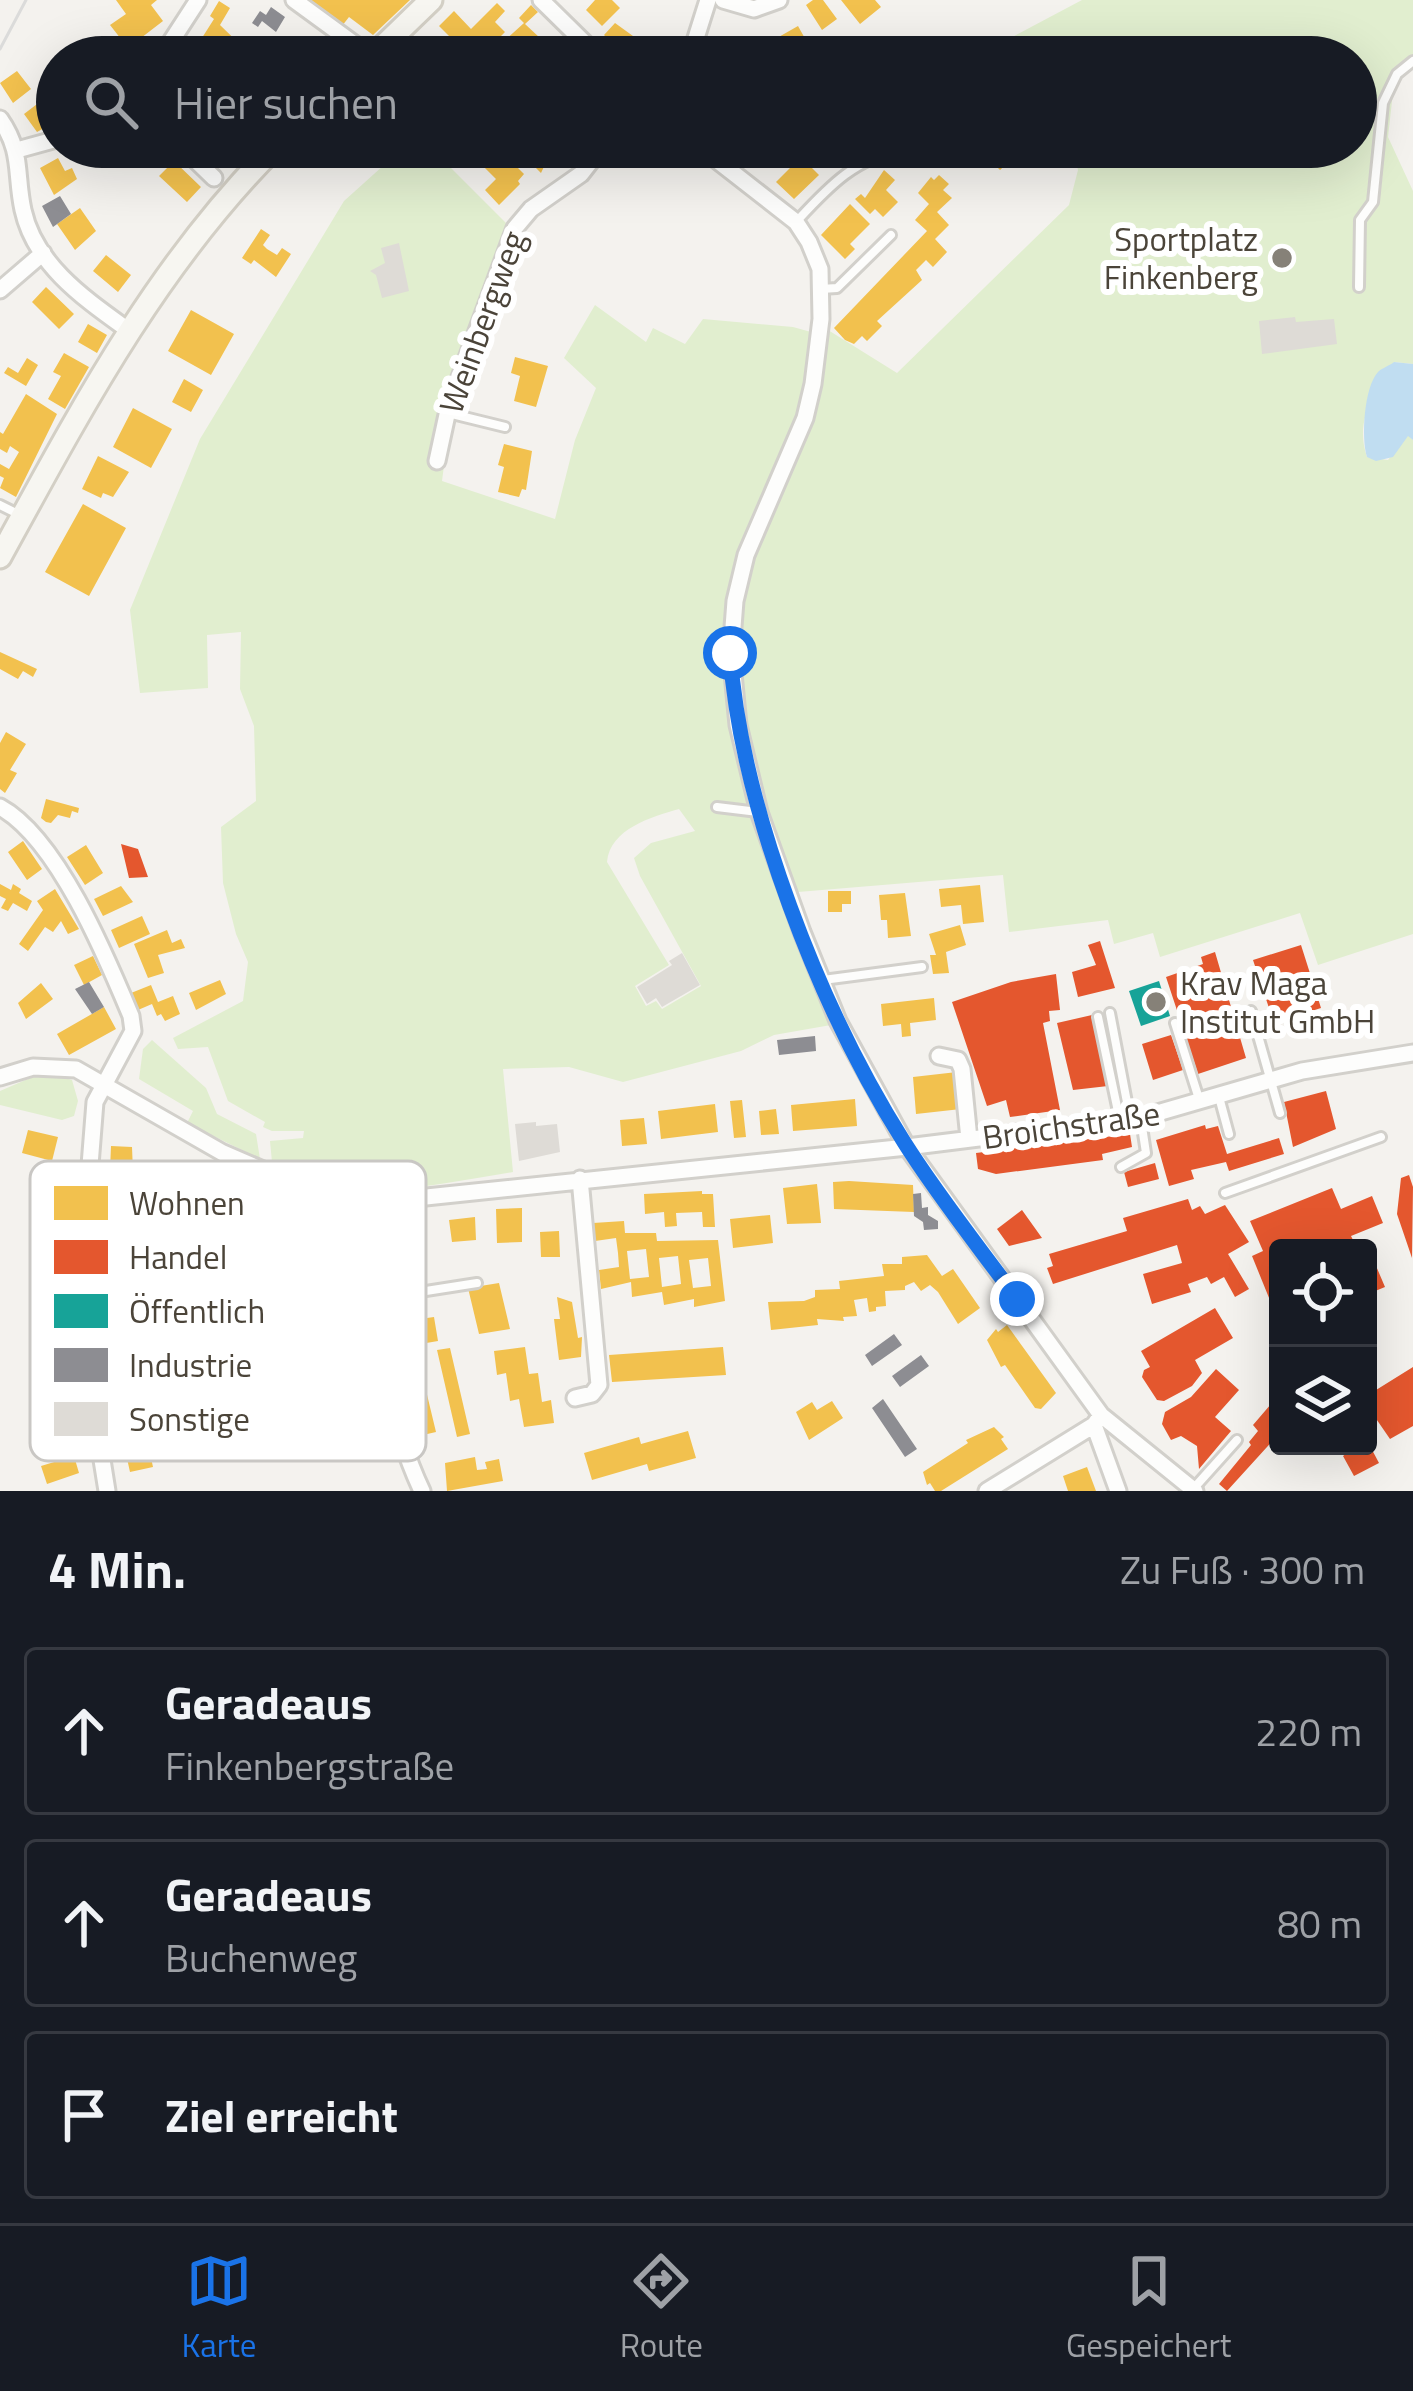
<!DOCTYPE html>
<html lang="de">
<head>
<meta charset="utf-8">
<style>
	body { margin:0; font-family:"Titillium Web",sans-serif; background:#20242c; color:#f1f3f6 }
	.controls { position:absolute; right:36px; bottom:36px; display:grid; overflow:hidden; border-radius:12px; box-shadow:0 12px 48px #0002 }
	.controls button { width:108px; height:108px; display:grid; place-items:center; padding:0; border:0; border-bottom:3px solid #363941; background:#171b24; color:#f1f3f6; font:60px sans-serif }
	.stop { position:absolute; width:36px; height:36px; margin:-27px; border:9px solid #1a73e8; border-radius:50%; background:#fff }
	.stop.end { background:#1a73e8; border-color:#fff; box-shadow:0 3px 12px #0008 }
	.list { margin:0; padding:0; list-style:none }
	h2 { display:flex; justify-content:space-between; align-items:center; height:156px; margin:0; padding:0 48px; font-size:51px }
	h2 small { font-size:39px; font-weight:400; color:#9ea1a6 }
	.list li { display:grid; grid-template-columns:78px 1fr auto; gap:36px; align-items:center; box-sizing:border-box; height:168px; margin:0 24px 24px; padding:0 24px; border:3px solid #363941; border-radius:12px }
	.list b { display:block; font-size:45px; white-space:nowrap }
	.list p { margin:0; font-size:39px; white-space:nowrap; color:#9ea1a6 }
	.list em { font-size:39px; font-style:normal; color:#9ea1a6 }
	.icon { flex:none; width:66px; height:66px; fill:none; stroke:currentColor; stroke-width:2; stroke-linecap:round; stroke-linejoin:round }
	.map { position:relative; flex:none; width:1413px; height:1491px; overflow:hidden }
	.search { position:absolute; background:#171b24; box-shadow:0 12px 48px #0002; left:36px; right:36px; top:36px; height:132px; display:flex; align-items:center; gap:30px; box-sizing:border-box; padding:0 42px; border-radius:66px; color:#9ea1a6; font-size:45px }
	.sheet { height:732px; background:#171b24 }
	nav { display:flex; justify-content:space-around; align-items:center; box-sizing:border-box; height:168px; border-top:3px solid #363941; background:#171b24; font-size:33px; color:#9ea1a6 }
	nav a { display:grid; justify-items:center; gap:6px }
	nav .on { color:#1a73e8 }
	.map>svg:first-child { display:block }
</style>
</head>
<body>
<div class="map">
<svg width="1413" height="1491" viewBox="0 0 1413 1491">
	<rect width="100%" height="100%" fill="#f4f2ee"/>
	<path fill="#e1eecf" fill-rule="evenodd" d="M1082,0H1413V69L1400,79L1393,92L1388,137L1413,191V364L1394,362C1375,394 1354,419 1367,457L1388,460L1408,435L1413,440V934L1318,965L1300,913L1160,957L1153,933L1114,944L1108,920L1009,932L1003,875L798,892L776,832L762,835L831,1025L774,1035L741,1051L623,1082L569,1067L503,1069L513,1172C435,1184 343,1209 272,1162L270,1141L303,1138L304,1131H272L263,1127L265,1122L228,1101L208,1047L178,1049L173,1038L243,1001L248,962L236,934L223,883L221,827L256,801L254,726L240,689L241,632L207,635L208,688L140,693L130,610L200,439L344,201L404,147H430L506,223L489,296L436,425L433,456L445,458L442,481L555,519L575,440L596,388L564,358L595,305L646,342L653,328L685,344L703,319L793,327L811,332L828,330L897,373L1069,205L1078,170L1073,147H1356V57L980,54ZM679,809L695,831L651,843L634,858L640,876L701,986L662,1009L656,1001L646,1006L635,986L669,965L607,862C610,829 651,817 679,809Z
		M152,1040L206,1088L217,1114L256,1134L260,1159L187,1123L193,1111L139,1079L143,1049Z
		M44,1072L72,1080L78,1101L74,1116L62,1120L0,1105V1091Z"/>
	<path fill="#c0ddf1" d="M1394,362L1413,364V440L1408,436L1393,457L1376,461L1367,457C1361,438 1364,387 1378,372C1382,368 1389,366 1394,362Z"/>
	<path fill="#f2c14e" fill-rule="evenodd" d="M116,0H157L151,5L163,21L128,48L110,25L126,14Z
		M306,0H410L373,35L349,17L342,26Z
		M595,0H612L620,8L602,26L586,10Z
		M813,0H823L837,19L822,30L806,5Z
		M841,0H875L881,7L860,24Z
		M219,1L230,8L220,25L253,57H216L200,41L214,19L210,16Z
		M497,3L505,11L495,22L505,32L494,43L488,37L478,46L471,39L462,49L439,26L454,11L471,29Z
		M531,5L538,12L525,24L540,38L521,57H501L494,50L524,23L519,18Z
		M615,23L633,36L625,57H615L618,49L604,35Z
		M798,26L812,51L802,57H757L754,51Z
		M17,71L31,89L13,103L0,83Z
		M45,98L57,115V121L37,132L24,114Z
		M524,147H554L560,153L554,159L548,158L541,173L531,163L536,158Z
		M942,147H1007L1015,156L1000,170L981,151L966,166Z
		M498,148L524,174L518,181L520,184L499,205L485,190L496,179L482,165Z
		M801,157L819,175L794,199L776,182Z
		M58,158L65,171L72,168L77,179L54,195L40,168Z
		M174,161L201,187L187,202L159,176Z
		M884,170L895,180L886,190L898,202L883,217L875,209L870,214L855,199L861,194L865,198Z
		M939,175L949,184L943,190L952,198L937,212L949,225L935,239L947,252L933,267L926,260L916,270L922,280L877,321L882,326L867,341L862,336L854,344L845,340L834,328L927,231L915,220L929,204L918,193L931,177L934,180Z
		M850,204L870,224L850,244L855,249L845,259L821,235Z
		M80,208L96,231L75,250L57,224Z
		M261,229L270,235L263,245L267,249L277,255L282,248L291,254L276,277L254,260L251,264L242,258Z
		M106,255L131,275L118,292L93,271Z
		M46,287L74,314L59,329L32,302Z
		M191,310L234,334L211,375L168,351Z
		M88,324L107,335L97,353L78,342Z
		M64,353L89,367L65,409L48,399L61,376L53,372Z
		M515,357L548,366L536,407L514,401L520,376L511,373Z
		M27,358L38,365L26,386L4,373L8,367L18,373Z
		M184,379L203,390L191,412L172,402Z
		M26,394L57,414L16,497L0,488L4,478L0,476V464L9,469L19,452L10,446L7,453L0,449V432L3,434Z
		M133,408L172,429L151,468L113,447Z
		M504,444L532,451L526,490L522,489L519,497L498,492L504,467L498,465Z
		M98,456L129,472L113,497L103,493L101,498L82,489Z
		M83,504L126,528L89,596L45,572Z
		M0,652L37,669L33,677L23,671L18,679L0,669Z
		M6,732L26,744L10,770L17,773L5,793L0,789V743Z
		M46,799L79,808L78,813L72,811L70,818L58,815L51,823L46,822L41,818Z
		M23,841L42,869L27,880L8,852Z
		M86,845L103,873L85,885L67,857Z
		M0,884L11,890L13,884L21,889L19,893L32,901L27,911L13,903L8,911L1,908L6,899L0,896Z
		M980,885L984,922L963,924L961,905L941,907L939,889Z
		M121,886L133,902L103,916L94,899Z
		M55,889L79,929L68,934L61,921L53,932L45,927L28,951L19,944L43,910L37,901Z
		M828,891H851V904H842V912H828Z
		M905,893L911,936L888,938L887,920H881L879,895Z
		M142,916L150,934L119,948L111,930Z
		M960,925L966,945L946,952L949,973L933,974L930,955H936L929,934Z
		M167,930L172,943L181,939L185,948L158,955L164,973L148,978L134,944Z
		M93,956L102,975L84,985L74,965Z
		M220,980L226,994L196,1010L189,993Z
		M41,983L53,999L26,1019L18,1003Z
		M151,985L158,1002L173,996L180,1014L165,1021L161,1014L157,1016L152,1004L138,1010L131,993Z
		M934,998L936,1020L910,1023L911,1036L902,1037L901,1024L883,1026L881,1004Z
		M104,1007L116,1029L69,1055L57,1034Z
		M957,1072L961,1109L916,1114L913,1077Z
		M855,1099L857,1126L793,1131L791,1105Z
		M742,1100L746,1137L734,1138L730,1101Z
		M715,1104L718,1132L661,1139L658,1111Z
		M776,1109L779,1134L761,1135L759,1111Z
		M644,1118L647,1144L622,1146L620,1120Z
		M28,1130L58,1137L52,1161L22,1153Z
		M111,1146L132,1147L133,1172L110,1171Z
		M849,1181L913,1185L914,1212L834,1209L833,1182Z
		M817,1184L821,1223L787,1224L783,1188Z
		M702,1191V1194H713L715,1227H703L702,1212L676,1213L677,1226L665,1227L664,1212L645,1214L644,1194Z
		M522,1208V1242L497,1243L496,1209Z
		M770,1215L773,1243L733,1248L730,1219Z
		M475,1217L476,1240L452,1242L449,1220Z
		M624,1221L625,1233H656L657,1241L718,1240L725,1301L694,1307V1299L664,1305L662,1292L632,1297L631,1282L601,1289L599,1270L619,1267L618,1253L616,1238L595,1241L593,1223ZM646,1249L649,1277L630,1279L627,1251ZM678,1256L681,1284L662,1287L659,1258ZM708,1258L711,1286L693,1288L689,1260Z
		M559,1231L560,1257H541L540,1232Z
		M927,1255L942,1276L953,1269L980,1308L958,1324L938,1292L930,1285L921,1291L914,1282L905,1286V1290L885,1291L886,1306L876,1307V1311L869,1312L867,1298L854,1300L857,1316L843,1317L844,1321L817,1319L818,1325L771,1330L768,1302L804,1301L815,1297V1290L840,1289L839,1281L884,1276L882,1264H902V1257Z
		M499,1283L510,1329L479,1334L468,1288Z
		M557,1297L572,1302L578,1338L582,1337L581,1357L559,1360L554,1319H560Z
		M434,1317L438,1341L403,1347L399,1322Z
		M1007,1325L1056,1393L1041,1409L1035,1408L1005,1365L1001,1367L987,1340L996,1329L998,1332Z
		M525,1347L529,1374L538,1373L542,1402L551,1400L554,1423L524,1427L519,1399L510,1401L506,1373L497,1375L494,1351Z
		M723,1347L726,1375L612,1382L609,1355Z
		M450,1348L470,1434L457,1437L437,1350Z
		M417,1353L436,1432L423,1435L404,1355Z
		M832,1401L843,1418L809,1440L796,1412L812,1402L817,1410Z
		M143,1421L153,1467L130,1472L120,1427Z
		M994,1427L1004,1437L1001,1439L1008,1449L941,1491H935L930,1483L927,1485L923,1472L968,1443L966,1440Z
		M688,1431L696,1458L649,1471L647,1464L592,1480L584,1453L639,1437L641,1444Z
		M74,1456L79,1473L47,1484L41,1466Z
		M475,1457L477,1470L487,1469L485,1462L499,1459L503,1481L447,1491L445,1463Z
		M1087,1467L1096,1491H1068L1063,1476Z"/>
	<path fill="#e4572e" d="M121,844L138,849L148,877L129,878Z
		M1100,941L1115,988L1078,997L1072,972L1096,965L1088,945Z
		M1301,945L1321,1008L1274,1023L1253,960Z
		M1215,952L1246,1058L1198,1074L1166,977L1203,964L1201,957Z
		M1056,974L1060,1010L1049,1011L1050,1021L1043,1023L1060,1110L1010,1117L1006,1100L987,1106L952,1002L1011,982Z
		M1092,1015L1108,1086L1073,1090L1057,1023Z
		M1171,1035L1183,1070L1153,1080L1142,1044Z
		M1326,1091L1336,1129L1293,1147L1284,1102Z
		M1205,1125L1206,1129L1218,1126L1227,1154L1279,1138L1284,1154L1229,1171L1226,1162L1191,1170L1194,1179L1169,1186L1156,1140Z
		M1130,1134L1132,1147L1102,1154L1103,1160L996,1174L978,1169L976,1153Z
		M1155,1163L1159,1179L1128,1187L1124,1172Z
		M1409,1175L1413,1187L1412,1258L1397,1214L1401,1178Z
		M1332,1188L1341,1209L1372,1196L1383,1223L1351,1236L1355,1244L1365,1240L1385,1287L1368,1294V1248H1278V1320L1252,1256L1263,1251L1250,1221Z
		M1188,1199L1192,1210L1200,1206L1205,1214L1225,1205L1249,1242L1228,1254L1249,1289L1235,1297L1224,1277L1211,1284L1207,1277L1188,1284L1191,1292L1152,1304L1143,1274L1182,1263L1177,1245L1053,1284L1047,1268L1053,1266L1049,1254L1127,1231L1123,1218Z
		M1022,1210L1042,1238L1009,1246L997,1229Z
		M1215,1308L1233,1338L1195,1360L1202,1373L1192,1386L1164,1401L1157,1400L1142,1377L1144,1370L1150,1367L1141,1351Z
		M1413,1367V1426L1390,1439L1368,1407V1395Z
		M1216,1369L1239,1390L1215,1417L1231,1431L1199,1469L1197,1446L1181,1436L1171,1440L1162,1424L1165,1412L1191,1397Z
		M1271,1404L1278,1413V1435L1227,1491L1219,1484L1251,1445L1249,1442L1258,1431L1253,1425Z
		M1357,1446H1370L1379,1463L1354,1476L1343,1456Z"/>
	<path fill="#17a398" d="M1159,981L1170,1016L1141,1026L1129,991Z"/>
	<path fill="#8d8d92" d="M271,7L285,17L276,32L262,21L258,27L252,23L260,11L266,15Z
		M60,196L71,214L53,227L42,206Z
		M89,982L104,1007L92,1014L75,989Z
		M815,1036L816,1051L779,1055L777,1040Z
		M921,1193L922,1208L928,1207V1215L938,1221V1229L924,1230L923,1222L914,1216L913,1194Z
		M894,1334L902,1345L872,1366L865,1355Z
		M921,1355L929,1366L900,1387L892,1376Z
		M883,1399L917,1449L905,1457L872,1408Z"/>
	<path fill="#dedbd6" d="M399,243L409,291L382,298L376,275L370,271L385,263L381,248Z
		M1295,317L1296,322L1334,319L1337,344L1262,354L1259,321Z
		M682,953L700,985L662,1007L656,998L647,1004L637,987L672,965L669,961Z
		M536,1122V1126L557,1124L560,1152L519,1161L515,1124Z"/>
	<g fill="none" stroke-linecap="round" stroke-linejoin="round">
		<defs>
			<path id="service" d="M796,222C823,193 858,153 900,154
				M1359,287L1360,220L1373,202L1383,103L1397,74L1413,61
				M821,289L837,288L891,235
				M448,413L505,427
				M0,505L20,515
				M717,807L758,812
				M823,980L922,967
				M1251,1011L1280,1113
				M1110,1013L1130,1118
				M1098,1017L1120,1121
				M1175,1023L1200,1102
				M1219,1097L1229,1134
				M1121,1167L1146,1153L1141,1120
				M1225,1193L1381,1137
				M375,1299L477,1283
				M1194,1488L1237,1440"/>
			<path id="minor" d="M294,0L372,57
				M541,0L599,57
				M723,0L754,9L779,0
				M161,57L198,0
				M690,57L708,0
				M0,119C23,152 15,173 23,210C35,265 85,299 128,330
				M182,147L214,178
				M700,147L796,222L809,242L820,269L821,319L813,384L805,418L746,555L735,601L731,653L738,725L759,812L802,932L838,1021L907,1147L1101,1415L1195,1491
				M17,150L57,139
				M0,290L43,253
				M437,461L448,410L515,228L531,209L581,174L602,147
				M0,807C57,838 106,956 131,1016L133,1031L95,1102L87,1203L90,1385L107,1491
				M939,1056L958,1060L962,1069L969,1139
				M0,1077L33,1067L76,1069L223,1153L300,1186L359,1204L907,1147L1140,1118L1302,1071L1413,1053
				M359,1204C372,1296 382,1407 422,1491
				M575,1398L592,1394L599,1385L580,1179
				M1094,1425L1118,1491
				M987,1491L1094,1425L1101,1415"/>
			<path id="secondary" d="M372,57L431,0
				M0,557C80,411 156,266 275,147"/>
		</defs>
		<use href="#service" stroke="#d2d0cb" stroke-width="14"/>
		<use href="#minor" stroke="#d2d0cb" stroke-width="21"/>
		<use href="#secondary" stroke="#d3cfc5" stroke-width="27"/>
		<use href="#service" stroke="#fdfdfc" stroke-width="8"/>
		<use href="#minor" stroke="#fdfdfc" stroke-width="15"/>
		<use href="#secondary" stroke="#f7f6f1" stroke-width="21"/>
		<path stroke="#dbdbda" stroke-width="3" d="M0,49L26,0"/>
	</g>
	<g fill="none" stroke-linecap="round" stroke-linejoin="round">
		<path stroke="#1a73e8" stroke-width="15" d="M730,653C741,808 821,1011 904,1142C938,1196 979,1247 1017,1299"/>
	</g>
	<g fill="#868178" stroke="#fff" stroke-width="4.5">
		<circle cx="1282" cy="258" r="12"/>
		<circle cx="1156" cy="1002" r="12"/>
	</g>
	<g text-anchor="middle" stroke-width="12" stroke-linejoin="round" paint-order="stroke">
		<g font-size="33" fill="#4b4439" stroke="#fff" text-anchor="end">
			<text x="1258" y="251">Sportplatz<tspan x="1258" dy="38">Finkenberg</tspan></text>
			<text x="1180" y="995" text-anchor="start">Krav Maga<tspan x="1180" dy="38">Institut GmbH</tspan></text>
		</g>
		<g font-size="33" fill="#4b4439" stroke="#fff">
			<text transform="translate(482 322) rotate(-70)" y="12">Weinbergweg</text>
			<text transform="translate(1071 1125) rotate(-8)" y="12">Broichstraße</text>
		</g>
	</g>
	<rect x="30" y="1161" width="396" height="300" rx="18" fill="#fff" stroke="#c9c7c4" stroke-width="3"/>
	<rect x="54" y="1186" width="54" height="34" fill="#f2c14e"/>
	<rect x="54" y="1240" width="54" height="34" fill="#e4572e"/>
	<rect x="54" y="1294" width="54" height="34" fill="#17a398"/>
	<rect x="54" y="1348" width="54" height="34" fill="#8d8d92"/>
	<rect x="54" y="1402" width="54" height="34" fill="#dedbd6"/>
	<g font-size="33" fill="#4b4439">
		<text x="129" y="1215">Wohnen</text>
		<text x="129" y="1269">Handel</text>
		<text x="129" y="1323">Öffentlich</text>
		<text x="129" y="1377">Industrie</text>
		<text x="129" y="1431">Sonstige</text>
	</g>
</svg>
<div class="controls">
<button><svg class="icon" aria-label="locate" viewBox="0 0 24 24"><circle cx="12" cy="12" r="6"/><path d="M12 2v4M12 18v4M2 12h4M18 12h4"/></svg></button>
<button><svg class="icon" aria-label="layers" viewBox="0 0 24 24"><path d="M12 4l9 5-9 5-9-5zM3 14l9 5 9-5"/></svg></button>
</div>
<div class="stop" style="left:730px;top:653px"></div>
<div class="stop end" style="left:1017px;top:1299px"></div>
<div class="search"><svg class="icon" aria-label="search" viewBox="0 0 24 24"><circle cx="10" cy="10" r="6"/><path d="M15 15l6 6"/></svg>Hier suchen</div>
</div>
<section class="sheet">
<h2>4 Min.<small>Zu Fuß · 300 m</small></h2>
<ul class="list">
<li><svg class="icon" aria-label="ahead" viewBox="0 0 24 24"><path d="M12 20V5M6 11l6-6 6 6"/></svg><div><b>Geradeaus</b><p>Finkenbergstraße</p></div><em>220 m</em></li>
<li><svg class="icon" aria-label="ahead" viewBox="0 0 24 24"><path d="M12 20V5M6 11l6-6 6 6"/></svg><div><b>Geradeaus</b><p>Buchenweg</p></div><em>80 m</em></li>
<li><svg class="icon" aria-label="arrive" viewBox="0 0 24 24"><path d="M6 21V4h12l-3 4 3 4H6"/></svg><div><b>Ziel erreicht</b></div></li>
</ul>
</section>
<nav>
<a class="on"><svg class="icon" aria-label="map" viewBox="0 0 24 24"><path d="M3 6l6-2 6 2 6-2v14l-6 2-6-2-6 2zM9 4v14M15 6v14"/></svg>Karte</a>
<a><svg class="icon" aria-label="directions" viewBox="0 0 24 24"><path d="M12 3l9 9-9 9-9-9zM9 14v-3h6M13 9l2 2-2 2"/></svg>Route</a>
<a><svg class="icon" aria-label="saved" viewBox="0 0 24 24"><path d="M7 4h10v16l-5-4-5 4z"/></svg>Gespeichert</a>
</nav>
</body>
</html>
